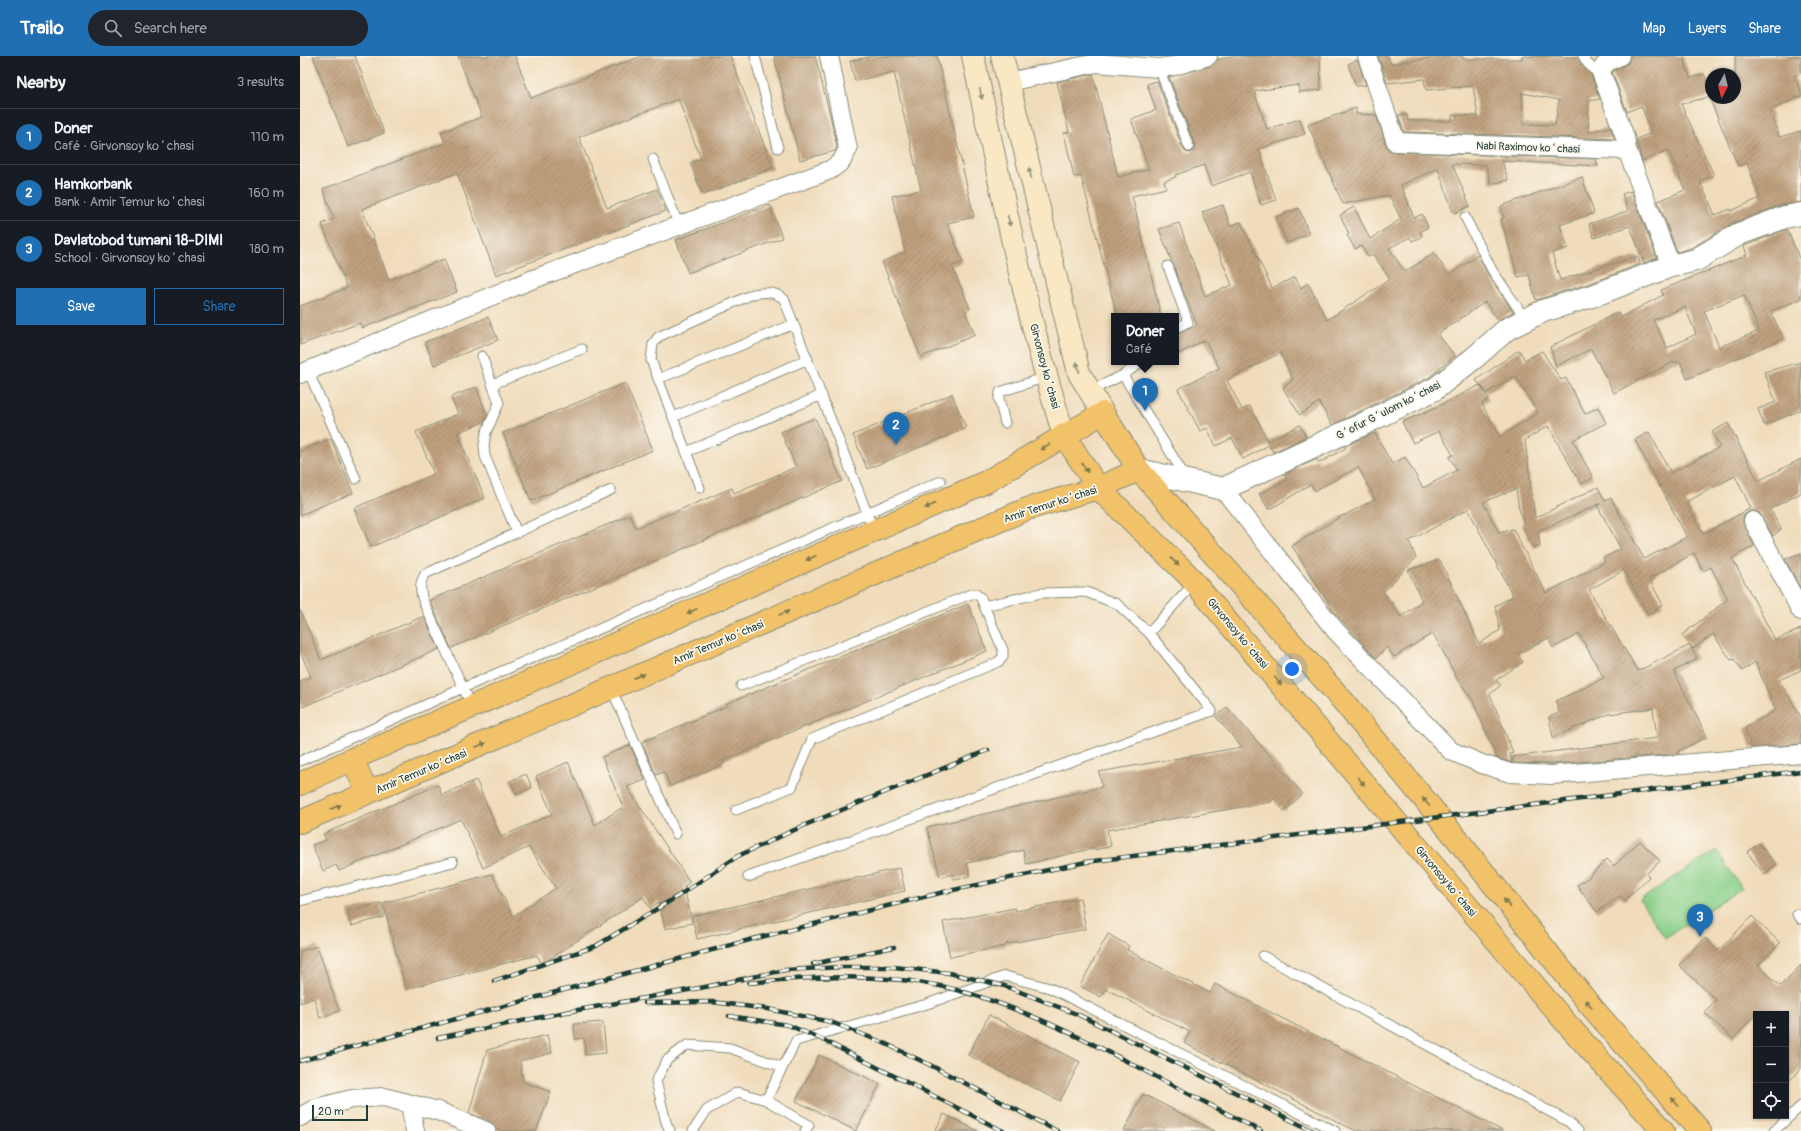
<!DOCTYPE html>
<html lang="en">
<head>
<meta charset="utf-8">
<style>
	body { margin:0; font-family:Pangolin,sans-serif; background:#20242c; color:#f1f3f6 }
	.controls { position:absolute; right:12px; bottom:12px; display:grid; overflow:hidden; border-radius:0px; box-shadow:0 1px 3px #0004 }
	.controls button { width:36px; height:36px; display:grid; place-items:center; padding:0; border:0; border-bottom:1px solid #363941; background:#171b24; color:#f1f3f6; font:20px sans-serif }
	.compass { position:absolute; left:1405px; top:12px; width:36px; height:36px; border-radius:50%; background:#171b24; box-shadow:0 1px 3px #0004; rotate:187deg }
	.scale { position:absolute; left:12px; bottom:10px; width:56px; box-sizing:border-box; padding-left:4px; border:2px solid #1f3d34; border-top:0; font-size:11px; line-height:14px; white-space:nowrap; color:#1f3d34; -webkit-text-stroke:3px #fbf7ec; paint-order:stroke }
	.you { position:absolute; left:992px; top:613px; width:14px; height:14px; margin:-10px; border:3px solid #fff; border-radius:50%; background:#1a73e8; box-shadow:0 0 0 6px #1a73e833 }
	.badge { display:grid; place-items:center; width:26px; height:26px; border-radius:50%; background:#1f6fb2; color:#fff; font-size:13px; font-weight:700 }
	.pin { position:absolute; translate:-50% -33px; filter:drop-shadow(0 1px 2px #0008) }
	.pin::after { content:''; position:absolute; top:21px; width:14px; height:12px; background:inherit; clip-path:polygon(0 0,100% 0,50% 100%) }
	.popup { position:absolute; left:811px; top:257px; width:68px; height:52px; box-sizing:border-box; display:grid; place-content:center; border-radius:0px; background:#171b24; filter:drop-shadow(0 1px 3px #0005); font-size:13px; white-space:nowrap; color:#9ea1a6 }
	.popup b { font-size:15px; color:#f1f3f6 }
	.popup::after { content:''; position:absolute; left:50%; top:100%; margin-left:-8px; border:8px solid transparent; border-top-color:#171b24 }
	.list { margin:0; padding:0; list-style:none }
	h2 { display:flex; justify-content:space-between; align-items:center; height:52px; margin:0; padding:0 16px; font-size:17px }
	h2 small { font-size:13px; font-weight:400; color:#9ea1a6 }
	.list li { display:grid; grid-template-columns:26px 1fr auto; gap:12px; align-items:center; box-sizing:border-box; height:56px; padding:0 16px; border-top:1px solid #363941 }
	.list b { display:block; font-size:15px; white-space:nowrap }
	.list p { margin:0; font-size:13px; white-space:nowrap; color:#9ea1a6 }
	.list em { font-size:13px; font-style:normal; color:#9ea1a6 }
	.actions { display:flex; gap:8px; padding:12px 16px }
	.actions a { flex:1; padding:9px 0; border:1px solid #1f6fb2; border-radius:0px; text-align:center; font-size:14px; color:#1f6fb2 }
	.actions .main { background:#1f6fb2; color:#fff }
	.icon { flex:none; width:22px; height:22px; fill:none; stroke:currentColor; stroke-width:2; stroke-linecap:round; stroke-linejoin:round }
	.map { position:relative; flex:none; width:1501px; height:1075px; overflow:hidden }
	header { display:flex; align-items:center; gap:24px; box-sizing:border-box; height:56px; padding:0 20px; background:#1f6fb2; color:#fff }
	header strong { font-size:19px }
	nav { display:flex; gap:22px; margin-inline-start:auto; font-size:14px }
	.search { width:280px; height:36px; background:#20242c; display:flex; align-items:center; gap:10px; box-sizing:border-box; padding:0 14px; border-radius:22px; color:#9ea1a6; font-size:15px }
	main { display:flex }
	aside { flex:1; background:#171b24 }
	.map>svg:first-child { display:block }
</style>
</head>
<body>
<header>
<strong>Trailo</strong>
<div class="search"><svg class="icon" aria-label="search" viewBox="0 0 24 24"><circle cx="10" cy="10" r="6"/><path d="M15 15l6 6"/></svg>Search here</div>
<nav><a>Map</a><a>Layers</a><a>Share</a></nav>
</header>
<main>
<aside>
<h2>Nearby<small>3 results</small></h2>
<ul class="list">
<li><span class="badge">1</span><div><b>Doner</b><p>Café · Girvonsoy koʻchasi</p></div><em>110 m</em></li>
<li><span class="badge">2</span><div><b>Hamkorbank</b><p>Bank · Amir Temur koʻchasi</p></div><em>160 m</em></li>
<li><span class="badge">3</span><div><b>Davlatobod tumani 18-DIMI</b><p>School · Girvonsoy koʻchasi</p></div><em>180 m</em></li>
</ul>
<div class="actions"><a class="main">Save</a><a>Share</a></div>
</aside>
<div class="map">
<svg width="1501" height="1075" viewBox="0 0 1501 1075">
	<defs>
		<pattern id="building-hatch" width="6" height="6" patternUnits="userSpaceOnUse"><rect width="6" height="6" fill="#c0a07e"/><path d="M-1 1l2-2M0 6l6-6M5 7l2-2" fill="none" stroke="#9b8468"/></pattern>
	</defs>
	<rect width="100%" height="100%" fill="#fbf7ec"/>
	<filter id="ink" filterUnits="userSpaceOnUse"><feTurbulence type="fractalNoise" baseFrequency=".025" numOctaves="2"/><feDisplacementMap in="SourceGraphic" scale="8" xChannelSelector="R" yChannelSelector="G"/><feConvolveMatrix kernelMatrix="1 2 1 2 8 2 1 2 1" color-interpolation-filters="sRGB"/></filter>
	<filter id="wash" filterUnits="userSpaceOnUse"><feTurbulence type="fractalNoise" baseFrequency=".012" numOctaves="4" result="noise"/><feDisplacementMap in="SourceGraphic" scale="16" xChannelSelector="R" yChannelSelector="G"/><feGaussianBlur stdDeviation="0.9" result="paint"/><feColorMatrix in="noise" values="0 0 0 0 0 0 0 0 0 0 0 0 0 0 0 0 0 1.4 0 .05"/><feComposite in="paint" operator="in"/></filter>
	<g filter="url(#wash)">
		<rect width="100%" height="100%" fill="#f0dcbb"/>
		<path fill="#8ad08a" stroke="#54865f" d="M1416,794L1442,832L1365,882L1340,844Z"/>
		<g id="blocks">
			<path fill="url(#building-hatch)" fill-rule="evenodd" d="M13,0H55L84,77L48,91Z
				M158,0H215L231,42L342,0H430L473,112L403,139L390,107L401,103L378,43L279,81L307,152L357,133L366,155L196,219L157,117L62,153L89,224L144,203L157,236L62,272L60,267L0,289V250L47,232L22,168L34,163L23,133L145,87L141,76L182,61Z
				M474,0H515L530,59L537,91L535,95L500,104Z
				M573,0H637L674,161L647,167L663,206L652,210L670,253L665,255L675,279L621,301L582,206L605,196L592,140L621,134L594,16L555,25L550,5Z
				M931,0H1020L1021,34L999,36V29L954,35L967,73L1000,63L1005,78L959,93L976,144L961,149L950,116L911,130L904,109L875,119L876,121L864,125L866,132L832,140L861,260H817L781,120L774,121L764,77L769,76L757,26L793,18L818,121L849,113L831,63L856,54L847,28L857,25L883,93L886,96L891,97L894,94L895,89L869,21L911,10L917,4Z
				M1078,0H1088L1091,8L1142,0H1163L1162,3H1222V0L1277,1L1282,10L1291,19L1300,43L1289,45L1288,76L1310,71L1315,83L1104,76L1098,59H1107L1108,65H1152V59L1178,60L1173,30L1126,34L1124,23L1087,27ZM1222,37L1259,44L1255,69L1223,68Z
				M1330,0H1383L1390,22L1404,18L1409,29L1411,28V42H1435V0H1501V17L1494,20L1501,35V40L1470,54L1479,81L1501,75V146L1481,149L1435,166L1391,192L1377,196L1358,145L1385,134L1368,94L1342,105L1336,83L1352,77L1341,50L1327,56L1312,16L1328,7ZM1409,41L1438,110L1447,107L1460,142L1431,155V153L1415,159L1400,125L1414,119L1381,48Z
				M1057,4L1066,29L1056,30L1048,8Z
				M1056,52V58L1076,59L1086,89L1089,94L1095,96L1296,103L1298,110L1202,105L1208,124L1191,128L1186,109L1152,108L1170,150L1155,157L1153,156L1138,112L1101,129L1114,162L1122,158L1128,171L1120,176L1122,181L1112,185L1110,181L1089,192L1105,216L1134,197L1149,219L1178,199L1187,217L1213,256L1198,264L1185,246L1138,278L1155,300L1138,313V314L1128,322L1032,369L1019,346L1000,359L983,332L993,324L980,297L927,324L942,354L950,350L968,385L1000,369L1006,381L973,396L969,389L943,403L932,382L916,390L907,372L900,375L878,333L919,312L905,284L876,299V279L897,269L859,173L879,167L905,240L932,229L902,156L923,149L930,170L941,166L972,232L995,221L1001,232L1008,227L1027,264L1090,223L1073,198L1068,201L1061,190L1055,193L1047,179L1049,178L1040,159L1054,151L1070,183L1101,163L1089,139L1043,148L1008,69Z
				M1282,121L1294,157L1260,169L1268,192L1252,197L1260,224L1338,200L1340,208L1291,227L1236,244L1229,219L1218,221L1201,163L1204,162L1201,150Z
				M1331,135L1357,202L1344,207L1330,170L1294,182L1289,168L1328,155L1322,138Z
				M470,149L482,182L388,217L376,184Z
				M999,152L1009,178L987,187L976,161Z
				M1487,173L1501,207V243L1471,255L1483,283L1387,323L1380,305L1376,307L1375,305L1314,337L1291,293L1256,310L1250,291L1318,256L1321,261L1363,239L1361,234L1447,199L1444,190ZM1444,239L1459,275L1419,291L1404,255ZM1385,251L1396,278L1367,292L1353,264Z
				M188,261L198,284L134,309L125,286Z
				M1219,294L1225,304L1242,295L1261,324L1266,322L1285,358L1298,351L1306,367L1273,384L1293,422L1281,428L1248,370L1225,384L1235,462L1298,431L1305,445L1311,442L1344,503L1387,481L1335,384L1349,376L1371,417L1420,391L1412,376L1428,367L1458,425L1501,403V437L1470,453L1481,473L1473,480L1459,456L1453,455L1448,456L1444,460L1443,465L1454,490L1432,502L1475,584L1501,573V614L1479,624L1501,661V688L1451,692L1445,672L1476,654L1455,606L1442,615L1434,603L1431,604L1413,578L1393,593L1382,579L1428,543L1411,511L1403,515L1394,497L1349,523L1363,549L1348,558L1324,514L1289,534L1338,615L1390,589L1397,603L1374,615L1407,681L1378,695L1379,698L1251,708L1213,707V701L1357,682L1353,652L1309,658L1253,681L1249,661L1259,657L1256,645L1304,622L1279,578L1253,592L1248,582L1218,598L1223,606L1196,624L1201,629L1190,638L1213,697L1210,698L1212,707L1197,702L1172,643L1158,624L1133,577L1094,601L1087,591L1076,602L1035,557L992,490L1043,459V460L1075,443L1058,411L1015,435L1011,428L969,454L959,438L987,424L984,418L1017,403L1019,407L1046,392L1045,390L1075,377L1092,408L1105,401L1123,432L1157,414L1149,401L1153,399L1139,375L1113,387L1102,366L1139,350L1180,329L1189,343L1182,348L1200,381L1238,357L1215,320L1187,337L1176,324ZM1435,420L1451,452L1403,478L1386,446ZM1216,433L1219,453L1224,468L1222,469L1233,492L1240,490L1238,475L1300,448L1297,449L1321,493L1303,502L1305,506L1246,537L1213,473L1199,477L1183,446ZM1168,453L1213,540L1195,550L1200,574L1179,588L1140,504L1108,514L1122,545L1101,561L1083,536L1116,502L1109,485Z
				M1501,306V354L1464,369L1458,353L1476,346L1464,316Z
				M325,327L353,394L231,445L203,377Z
				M176,331L187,359L184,366L157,377L185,442L71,491L54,452L134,418L116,376L158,358L151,341Z
				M652,338L666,372L567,413L553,379Z
				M515,362L542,425L151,592L130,544L330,459L336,472L432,432L434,437L496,411L481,376Z
				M31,383L53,437L0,459V395Z
				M1501,497V533L1485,503Z
				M668,548L687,595L422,705L424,708L370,730L364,716L356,719L342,686L427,650L426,648Z
				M0,554L21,604L124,560L139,593L0,652V625L11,621L0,595Z
				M927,651L1003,738L984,755L974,743L971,746L807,774L811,790L795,794V792L726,808L723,794L667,807L670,820L654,823L653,818L640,821L627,771L802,731L799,716L942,691L916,661Z
				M330,689L345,724L327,731L390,826L384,830L392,867L365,873L359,846L350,852L343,841L242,908L237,899L106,933L83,847L192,818L213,860L256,832L229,791L183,812L161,763L39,815L36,809L23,815L12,789L26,784L23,778L138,729L142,739L176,724L201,781L252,758L236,720L268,706L295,769L323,751L302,701Z
				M226,718L232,731L217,739L210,725Z
				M1340,785L1360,805L1346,818L1349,821L1325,844L1320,840L1297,856L1277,829L1289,821L1307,803L1314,810Z
				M1459,787L1476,809L1464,818L1447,796Z
				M600,812L605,835L397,883L392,860Z
				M780,842L786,873L706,888V890L650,901L643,866L715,852L716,855Z
				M81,847L84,861L51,870L48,855Z
				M1452,860L1480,887L1458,909L1480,930L1501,909V1013L1486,1028V958H1456L1433,983L1404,956L1416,944L1379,909L1405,882L1418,895Z
				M808,878L829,890L827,894L910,937L915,928L1203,1075H1056L884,987L890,976L806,933L801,941L780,930Z
				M17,890L39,955L20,962L14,942L0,947V895Z
				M689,959L780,1006L760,1045L668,999Z
				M303,966L306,997L285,999L284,982L275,983L274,968Z
				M247,979L252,997L220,1005L223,1026L251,1036L236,1075H198L190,1066L169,1057L187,994Z
				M519,999L580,1028L556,1075L496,1045Z
				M843,1038L915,1075H824Z
				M644,1058L678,1075H635Z"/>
		</g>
	</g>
	<g filter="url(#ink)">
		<use href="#blocks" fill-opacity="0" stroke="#888c78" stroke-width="1"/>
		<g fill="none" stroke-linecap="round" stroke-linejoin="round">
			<defs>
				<path id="service" d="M455,0L478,92
					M1283,0L1287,7L1302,21
					M859,12L889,91
					M353,103L379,170
					M1165,161L1192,214L1226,264
					M868,210L888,266L876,272
					M182,300L199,347L186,377L184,389L185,400L217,477
					M8,315L56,423
					M823,319L886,422
					M358,323L494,268
					M193,328L282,293
					M790,335L823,319L842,306
					M373,361L508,303
					M705,367L699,343L700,336L746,321
					M386,396L522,339
					M400,432L351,304L353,288L358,281L453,238C465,236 474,235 484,243L574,475
					M441,630L671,538H676L681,542L684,550
					M311,632L376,778
					M172,651L123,545C120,533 119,528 125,518L311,434
					M0,705L163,632L641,425
					M436,754L492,731L512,683L698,606L703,601V594L684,550L741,537L786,536L817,548L849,577
					M448,821L912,655L849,577L895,526
					M0,845L153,806
					M1497,858L1501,863
					M963,900L1269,1066L1278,1075
					M370,1075L366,1066L356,1025L367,1004L387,989L430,992L482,1011
					M393,1075L407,1054L438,1036L466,1044
					M505,1075L509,1069L466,1044L496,985L627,948L705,920L750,932L1035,1075
					M1474,1075L1501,1050"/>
				<path id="minor" d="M1067,0L1096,86L1327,94L1371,210
					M1320,0C1311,4 1304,6 1301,16L1325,81L1327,94
					M708,26L796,7L859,12L874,10L908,0
					M0,318L231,224L530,114L541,106L548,93L529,0
					M923,433L1035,574L1151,695L1182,708L1210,717L1251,719L1501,698
					M1453,465L1501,555
					M110,1048L115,1075
					M0,1061L16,1052L52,1043L84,1041L138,1055L186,1075"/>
				<path id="tertiary" d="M839,414L923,433L1059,370L1135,333L1174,302L1207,273L1243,255L1295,239L1371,210L1396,204L1439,178L1485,161L1501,158"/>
				<path id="secondary" d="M673,0C700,127 725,256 764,379
					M702,0L779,317L803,357"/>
				<path id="primary" d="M764,379L798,432L887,518L1267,968L1363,1075
					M52,703L68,737
					M0,728L52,703L686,426L803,357L839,414L1043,645L1157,783L1289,948L1400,1075
					M0,766L673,476L727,453L798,432L839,414"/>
			</defs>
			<use href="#service" stroke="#888c78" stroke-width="11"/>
			<use href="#minor" stroke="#888c78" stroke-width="20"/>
			<use href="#tertiary" stroke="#888c78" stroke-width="24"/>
			<use href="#secondary" stroke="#888c78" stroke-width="24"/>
			<use href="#primary" stroke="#888c78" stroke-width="24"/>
			<use href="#service" stroke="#fff" stroke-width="9"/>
			<use href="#minor" stroke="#fff" stroke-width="18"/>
			<use href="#tertiary" stroke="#fff" stroke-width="22"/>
			<use href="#secondary" stroke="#fae7c3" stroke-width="22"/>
			<use href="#primary" stroke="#f2c26a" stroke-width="22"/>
			<defs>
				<path id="rail" d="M513,908L594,891
					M194,925L296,890L378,840L438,800L505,769L688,694
					M449,927C511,920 583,917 645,931C711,947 772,977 832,1008C875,1031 918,1053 961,1075
					M345,947L412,946L468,953L531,966L584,987L630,1009L757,1075
					M267,956L405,931L485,914L543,911H594L649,917L705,930L779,959L1013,1075
					M429,960L488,969L519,982L703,1075
					M138,982L271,955
					M0,1005L453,883L644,836L786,806L1501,715"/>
			</defs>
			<use href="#rail" stroke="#1f3d34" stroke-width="4.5"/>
			<use href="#rail" stroke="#fbf7ec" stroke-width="3" stroke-dasharray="9" stroke-linecap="butt"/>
		</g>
		<defs><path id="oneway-solid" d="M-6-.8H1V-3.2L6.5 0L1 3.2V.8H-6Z"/></defs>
		<g fill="#8c927c">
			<use href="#oneway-solid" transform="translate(681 38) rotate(78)"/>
			<use href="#oneway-solid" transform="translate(730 117) rotate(-104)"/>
			<use href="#oneway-solid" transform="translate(709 165) rotate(77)"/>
			<use href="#oneway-solid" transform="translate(778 311) rotate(-105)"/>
		</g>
		<g fill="#7e794c">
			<use href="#oneway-solid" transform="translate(745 391) rotate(149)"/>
			<use href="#oneway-solid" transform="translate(785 412) rotate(57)"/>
			<use href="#oneway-solid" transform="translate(630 450) rotate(156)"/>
			<use href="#oneway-solid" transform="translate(511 502) rotate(156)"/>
			<use href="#oneway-solid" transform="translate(875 506) rotate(44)"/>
			<use href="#oneway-solid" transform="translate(392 555) rotate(156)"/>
			<use href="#oneway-solid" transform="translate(484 557) rotate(-23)"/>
			<use href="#oneway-solid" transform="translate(339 620) rotate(-23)"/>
			<use href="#oneway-solid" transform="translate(978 625) rotate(50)"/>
			<use href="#oneway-solid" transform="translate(181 689) rotate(-23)"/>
			<use href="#oneway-solid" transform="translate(1061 725) rotate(50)"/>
			<use href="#oneway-solid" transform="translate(1126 746) rotate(-130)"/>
			<use href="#oneway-solid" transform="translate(36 751) rotate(-23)"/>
			<use href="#oneway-solid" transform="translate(1207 847) rotate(-129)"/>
			<use href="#oneway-solid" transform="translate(1289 948) rotate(-130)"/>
			<use href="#oneway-solid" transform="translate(1375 1046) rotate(-131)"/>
		</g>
	</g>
	<g text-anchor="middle" stroke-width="3.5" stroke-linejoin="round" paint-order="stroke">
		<g font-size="11" fill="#1f3d34" stroke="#fbf7ec">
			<text transform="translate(1228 91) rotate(2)" y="4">Nabi Raximov koʻchasi</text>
			<text transform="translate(745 310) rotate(75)" y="4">Girvonsoy koʻchasi</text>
			<text transform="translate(1088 354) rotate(-27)" y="4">Gʻofur Gʻulom koʻchasi</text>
			<text transform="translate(750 448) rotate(-18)" y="4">Amir Temur koʻchasi</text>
			<text transform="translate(938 577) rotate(50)" y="4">Girvonsoy koʻchasi</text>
			<text transform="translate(418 586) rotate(-23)" y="4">Amir Temur koʻchasi</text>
			<text transform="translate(121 715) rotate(-23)" y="4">Amir Temur koʻchasi</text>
			<text transform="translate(1146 825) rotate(50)" y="4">Girvonsoy koʻchasi</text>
		</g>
	</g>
</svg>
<div class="controls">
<button>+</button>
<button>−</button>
<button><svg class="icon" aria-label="locate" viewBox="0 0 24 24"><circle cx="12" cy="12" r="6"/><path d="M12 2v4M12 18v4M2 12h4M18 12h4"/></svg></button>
</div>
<svg class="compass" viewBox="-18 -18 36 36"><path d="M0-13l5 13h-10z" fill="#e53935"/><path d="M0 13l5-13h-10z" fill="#9ea1a6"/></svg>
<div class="scale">20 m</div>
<div class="you"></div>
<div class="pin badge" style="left:845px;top:355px">1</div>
<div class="popup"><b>Doner</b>Café</div>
<div class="pin badge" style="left:596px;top:389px">2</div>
<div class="pin badge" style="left:1400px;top:881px">3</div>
</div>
</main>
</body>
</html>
